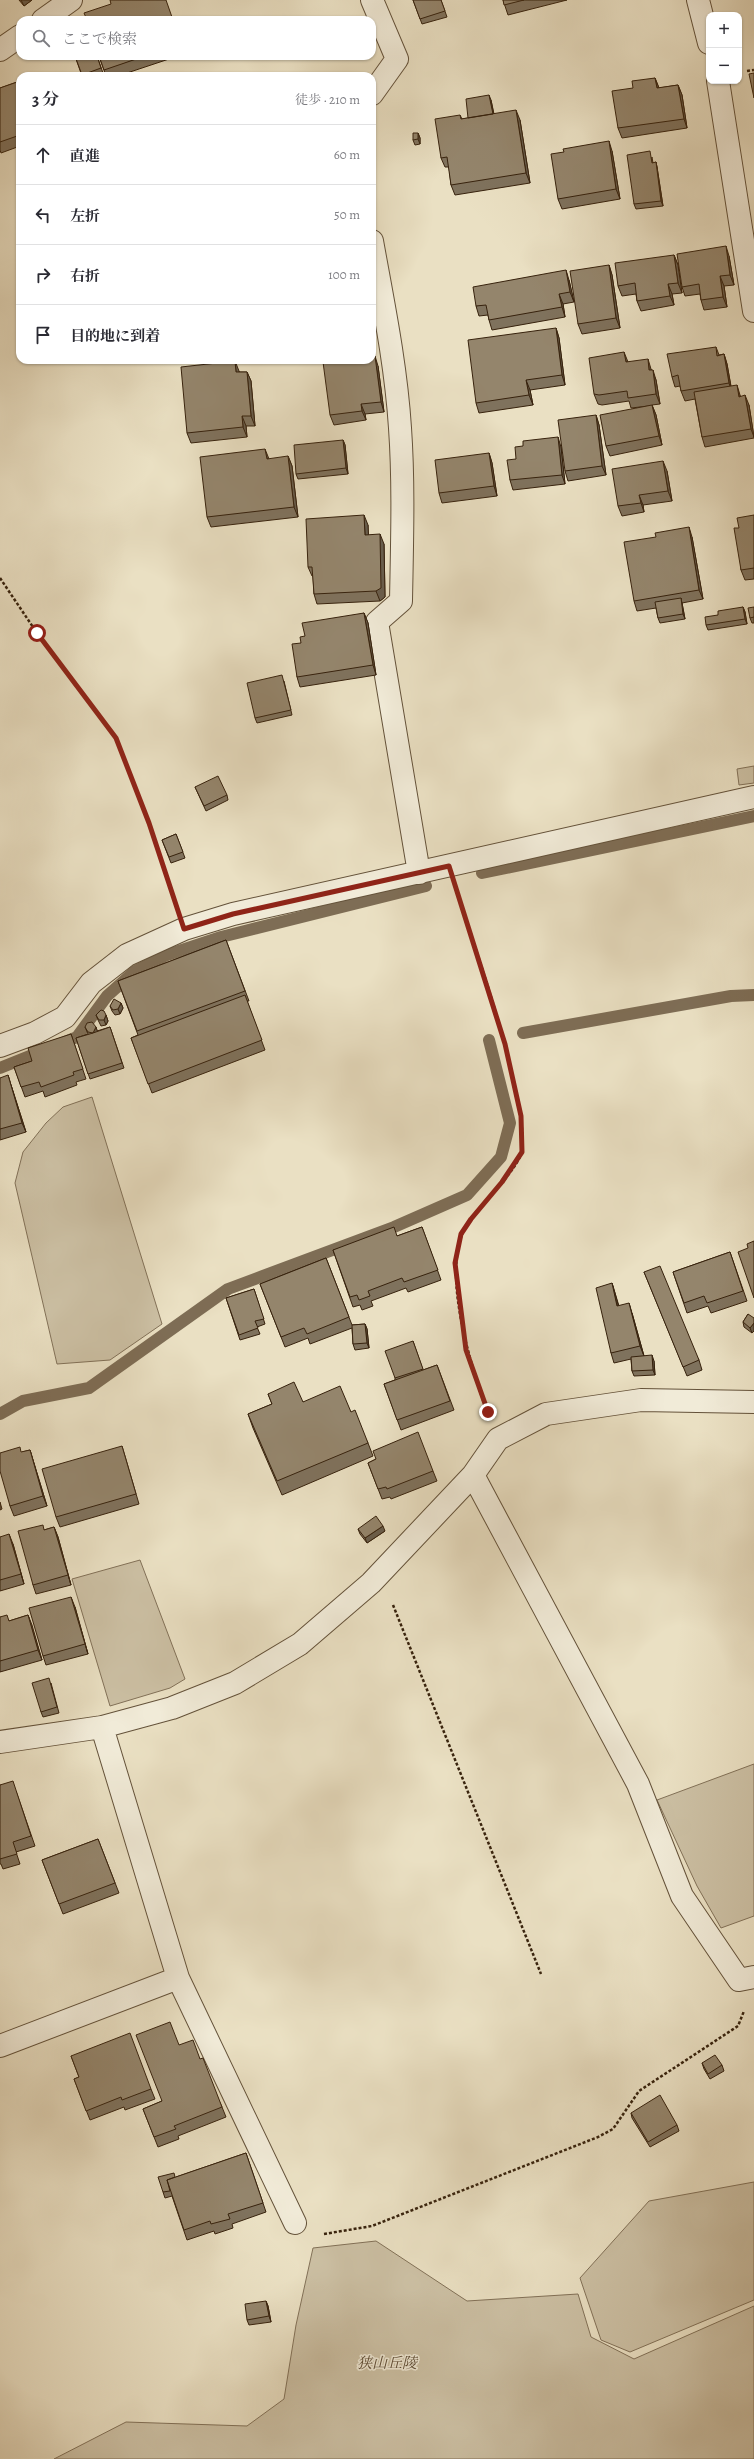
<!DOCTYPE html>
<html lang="ja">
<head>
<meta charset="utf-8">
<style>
	body { margin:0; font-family:Alegreya,"Noto Serif JP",serif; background:#f2f2f3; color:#2b2b33 }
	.controls { position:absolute; right:12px; top:12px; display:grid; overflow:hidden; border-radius:8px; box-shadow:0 1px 3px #0004 }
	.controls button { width:36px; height:36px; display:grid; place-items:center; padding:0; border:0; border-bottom:1px solid #e1e1e2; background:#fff; color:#2b2b33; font:20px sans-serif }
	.stop { position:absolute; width:12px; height:12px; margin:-9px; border:3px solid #8f2418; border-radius:50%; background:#fff }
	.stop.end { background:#8f2418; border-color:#fff; box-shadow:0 1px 4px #0008 }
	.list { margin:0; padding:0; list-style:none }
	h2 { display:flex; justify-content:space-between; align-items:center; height:52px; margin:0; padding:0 16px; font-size:17px }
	h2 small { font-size:13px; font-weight:400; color:#7c7c81 }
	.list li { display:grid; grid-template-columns:26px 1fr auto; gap:12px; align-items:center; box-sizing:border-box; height:60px; padding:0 16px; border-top:1px solid #e1e1e2 }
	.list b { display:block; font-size:15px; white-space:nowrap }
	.list em { font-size:13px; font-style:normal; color:#7c7c81 }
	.icon { flex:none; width:22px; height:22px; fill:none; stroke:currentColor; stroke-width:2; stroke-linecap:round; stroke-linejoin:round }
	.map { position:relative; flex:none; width:754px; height:2459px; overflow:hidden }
	.search { position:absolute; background:#fff; box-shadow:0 1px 3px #0004; left:16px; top:16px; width:360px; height:44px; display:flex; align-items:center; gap:10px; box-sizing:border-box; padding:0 14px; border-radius:12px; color:#7c7c81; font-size:15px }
	.panel { position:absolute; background:#fff; box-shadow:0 1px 3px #0004; left:16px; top:72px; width:360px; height:292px; border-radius:12px }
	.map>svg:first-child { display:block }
</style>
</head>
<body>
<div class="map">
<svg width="754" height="2459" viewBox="0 0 754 2459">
	<rect width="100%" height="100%" fill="#eae0c3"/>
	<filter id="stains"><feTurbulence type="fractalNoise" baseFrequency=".005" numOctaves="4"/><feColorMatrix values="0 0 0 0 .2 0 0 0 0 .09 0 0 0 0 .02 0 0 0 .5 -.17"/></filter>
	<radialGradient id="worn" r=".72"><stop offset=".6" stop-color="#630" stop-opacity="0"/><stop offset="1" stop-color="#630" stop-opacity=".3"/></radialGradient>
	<path fill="#ccc0a4" stroke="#827158" d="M754,766V783L739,785L737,769Z
		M92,1097L162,1324L110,1360L57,1364L15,1183L23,1152L46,1123L63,1107Z
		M140,1560L185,1679L170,1688L110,1706L72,1579Z
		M754,1764V1916L721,1928L697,1886L657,1800Z
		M754,2182V2300L630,2352L601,2340L580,2278L649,2201Z
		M376,2241L467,2301L578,2294L591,2337L634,2359L754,2306V2459H54L126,2422L247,2426L284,2399L296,2325L313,2248Z"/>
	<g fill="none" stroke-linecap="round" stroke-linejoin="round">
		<path stroke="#7e6d55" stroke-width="12" d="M482,873L754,816
			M523,1033L731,996L754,995
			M0,1068L77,1037L107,996L135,971L167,955L221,937L426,886
			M0,1414L23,1401L89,1388L228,1289L394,1227L467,1195L501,1157L510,1123L489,1040"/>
		<defs>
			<path id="minor" d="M698,0L709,43
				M43,20L71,0
				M0,50L20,36
				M718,81L754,311
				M372,94L397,59L372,0
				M372,241C383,302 396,365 400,428C404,485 402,544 401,601L377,622L419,873
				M0,1046L35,1033L65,1017L91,983L127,955L184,929L233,914L754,797
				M473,1475L638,1784L682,1896L739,1980L754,1977
				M102,1727L178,1978L295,2223
				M0,1742L102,1727L172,1708L235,1683L300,1644L371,1583L473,1475L498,1439L546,1414L641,1400L754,1402
				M0,2046L178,1978"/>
		</defs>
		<use href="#minor" stroke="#64523a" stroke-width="24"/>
		<path stroke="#37220d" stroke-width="2.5" stroke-dasharray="3 2" stroke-linecap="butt" d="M747,71L754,70
			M0,578L37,633L116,738L149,823L174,899
			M458,896C478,956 499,1016 513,1078C518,1102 524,1125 522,1150C521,1165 483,1204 472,1217C436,1260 470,1361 486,1409
			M393,1605L541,1974
			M324,2234L372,2226L598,2137L613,2129L639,2091L738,2026L744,2011"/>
		<use href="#minor" stroke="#f1ebd8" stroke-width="22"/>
	</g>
	<path fill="#7f725d" stroke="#37220d" d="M19,0H32L24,6Z
		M413,0H441L447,17L422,24Z
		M503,0H567L508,15Z
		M75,56H97L103,73L96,76H82Z
		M99,56H178L118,76H106Z
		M655,78L659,88L678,85L682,95L687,128L622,138L618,128L633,88Z
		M20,81V146L1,153L0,150V88Z
		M491,100L494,114L520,120L530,183L455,195L451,185L449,167H445L441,158L460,115L462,119L468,118Z
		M418,133L420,138V144L415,145L413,140Z
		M612,151L620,199L562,209L558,199Z
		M652,157L653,163L656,162L657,167L663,206L636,209L634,204Z
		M674,255L678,265L682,293L672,294L674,305L641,311L637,301L636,294L622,296L618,286Z
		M729,256L734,285L724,286L727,307L704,310L701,300L700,294L685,296L682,287Z
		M609,265L612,275L620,328L582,334L578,324Z
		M569,280L574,302L563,304L565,317L492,330L489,320L488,315L479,316L476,306Z
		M556,328L559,338L565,385L530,390L533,405L479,413L476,403Z
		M716,347L719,355L724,354L727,364L731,386L749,405L754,438L705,447L702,437L695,399L685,401L681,391L680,386L675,387L672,377Z
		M378,366L384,412L365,414L366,420L334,425L330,415Z
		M651,369L656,380L660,404L652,405L656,415L662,445L610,456L606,446L649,406L631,408L629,401L602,405L598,404L594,394Z
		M239,371V372H247L251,381L255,426H246L247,437L191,443L187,433Z
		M596,415L599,425L606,475L568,481L565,471Z
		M343,440L345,445L348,474L298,479L296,474Z
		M561,447L565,484L513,490L510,480L516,459Z
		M489,453L492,463L497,496L442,503L439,493Z
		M288,456L292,466L298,517L211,527L207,517Z
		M667,471L672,501L643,505L644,512L622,516L618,506Z
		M754,515V579L745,580L741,570L739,528Z
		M368,525V535L384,544L385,597L380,601L317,604L314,594L313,576H312L308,567Z
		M692,537L703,599L682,603L685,619L660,623L658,618L656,608L637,611L634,601Z
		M743,607L745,612L747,624L708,630L706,625L718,615Z
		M754,607V623H752L750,618Z
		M364,613L368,623L376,675L300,687L297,677L301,643L305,636Z
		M284,681L292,715L257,723L255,718Z
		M195,787L227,795L228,800L206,811Z
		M176,834L185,858L171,863L162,840Z
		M226,940L249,1001H247L265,1050L152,1093L131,1038L138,1035L118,981Z
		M121,1003L123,1008L120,1014L115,1015L112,1011L110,1006Z
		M96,1015H106L108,1021L106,1025L101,1026L98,1020Z
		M85,1027H96L97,1031L110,1027L124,1068L90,1079L76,1038L88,1034Z
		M71,1034L86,1079L76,1082L77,1085L45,1097L43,1091L25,1097L14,1067L32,1061Z
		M0,1078L11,1085L26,1132L0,1140Z
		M422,1227L441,1280L408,1292L406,1288L371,1301L373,1306L362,1310L360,1305L353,1307L333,1250L397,1236Z
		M730,1252L747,1301L711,1313L708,1306L687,1313L673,1272Z
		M326,1258L352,1325L365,1324L367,1329L369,1348L355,1350L353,1344L352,1328L310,1344L308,1338L285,1347L260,1284Z
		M644,1272L699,1360L702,1370L687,1376Z
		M612,1283L615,1293L619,1306L632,1313L644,1356L654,1361L655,1375L634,1376L632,1371L631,1359L614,1363L611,1353Z
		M254,1289L265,1324L257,1327L260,1334L240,1340L226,1298Z
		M748,1314L752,1333L744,1327L743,1322Z
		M413,1341L423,1370L437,1365L454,1410L401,1430L384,1384L395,1380V1378Z
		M268,1394L303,1402L351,1412L368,1443L373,1456L282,1495L253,1428L248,1414L272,1404Z
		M122,1446L125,1456L139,1504L60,1527L56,1517Z
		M30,1450L33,1460L47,1506L14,1516L10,1506L22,1452Z
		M376,1459L433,1471L437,1481L391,1499L390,1497L382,1499L368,1463Z
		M0,1502L2,1509L0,1510Z
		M54,1527L58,1537L71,1585L36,1594L33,1585L44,1530Z
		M358,1529L385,1531L367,1543L360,1534Z
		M0,1537L13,1544L24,1584L0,1591Z
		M75,1607L88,1654L46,1665L43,1656Z
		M28,1615L42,1660L0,1672V1617L9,1621Z
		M51,1683L59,1713L43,1717L41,1712Z
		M0,1785L16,1791L35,1846L16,1852L20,1864L3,1869L1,1864H0Z
		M98,1839L119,1893L63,1914L42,1860Z
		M179,2045L200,2059L222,2107L226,2117L178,2136L179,2139L158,2147L143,2109L162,2101Z
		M71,2056L151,2089L155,2099L125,2110L124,2107L90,2120L74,2079L79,2077Z
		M702,2063L722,2065L724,2071L710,2079L704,2069Z
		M631,2113L677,2125L679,2131L650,2147L632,2118Z
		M246,2153L266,2212L232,2224L233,2228L215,2234L214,2231L187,2240L172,2196L165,2198L163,2192L176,2177Z
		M266,2301L268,2306L271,2322L249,2325L247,2320Z"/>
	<path fill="#685d4c" stroke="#37220d" d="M21,0H32L24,6Z
		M655,78L659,88H657Z
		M678,85L682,95L687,128L684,119Z
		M489,95L491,100L495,121L493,116Z
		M516,110L520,120L530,183L526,173Z
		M418,133L420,138V144L418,139Z
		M609,141L612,151L620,199L616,189Z
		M656,162L657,167L663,206L661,201Z
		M726,246L729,256L734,285L730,275Z
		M674,255L678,265L682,293L678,283Z
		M609,265L612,275L620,328L616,318Z
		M566,270L569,280L574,302L570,292Z
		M720,276L724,286L727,307L723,297Z
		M668,284L672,294L674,305L670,296Z
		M559,294L563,304L565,317L562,307Z
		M556,328L559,338L565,385L562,375Z
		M624,352L628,362H626Z
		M724,354L727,364L732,393L729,383Z
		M375,356L378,366L384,412L381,402Z
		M648,359L651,369L653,380L649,370Z
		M235,361L239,371L240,382L236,372Z
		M653,370L656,380L660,404L656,394Z
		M247,372L251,381L255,426L251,416Z
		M526,380L530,390L533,405L529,395Z
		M737,385L740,395L742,406L739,397Z
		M745,395L749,405L754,437L751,429Z
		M361,404L365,414L366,420L362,411Z
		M652,405L656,415L662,445L659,436Z
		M596,415L599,425L606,475L602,466Z
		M242,416L246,426L247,437L243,427Z
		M558,437L561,447L565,484L562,475Z
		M343,440L345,445L348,474L346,468Z
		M265,449L269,459H267Z
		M489,453L492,463L497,496L494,486Z
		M288,456L292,466L298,517L294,507Z
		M663,461L667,471L672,501L668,491Z
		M639,495L643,505L644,512L641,503Z
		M364,515L368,525L369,545L365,535Z
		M689,527L692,537L703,599L699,590Z
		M380,534L384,544L385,597L380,601L376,591Z
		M681,598L682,603L685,619L683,614Z
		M743,607L745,612L747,624L745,619Z
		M364,613L368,623L376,675L373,665Z
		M121,1003L123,1008L120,1014L118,1009Z
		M106,1015L108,1021L106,1025L104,1020Z
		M96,1027L98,1033H93Z
		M8,1075L11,1085L26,1132L22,1123Z
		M612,1283L615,1293L621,1316L617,1306Z
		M629,1303L632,1313L644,1356L640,1346Z
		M754,1323V1331L752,1333L750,1328Z
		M365,1324L367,1329L369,1348L367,1343Z
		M652,1355L654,1361L655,1375L653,1370Z
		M30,1450L33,1460L47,1506L43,1496Z
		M383,1526L385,1531L367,1543L365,1538Z
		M54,1527L58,1537L71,1585L68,1575Z
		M9,1534L13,1544L24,1584Z
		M71,1597L75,1607L88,1654L85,1644Z
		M28,1615L32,1625L42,1660L38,1650Z
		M266,2301L268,2306L271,2322L269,2316Z"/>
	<path fill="#94856c" stroke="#37220d" d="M110,0H166L173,20H87L84,13L111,4Z
		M413,0H441L445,11L420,19Z
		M503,0H524L504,5Z
		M75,56H97L101,68L82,75Z
		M99,56H145L104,70Z
		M754,73V98L749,74Z
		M655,78L657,88L678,85L684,119L618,128L612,91L633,88L632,81Z
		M20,81V135L0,142V88Z
		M489,95L493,114L468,118L466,99Z
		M516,110L526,173L451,185L447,157L441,158L435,119L460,115L461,119Z
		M413,133H418V139L413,140Z
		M609,141L616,189L558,199L551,154L564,152L563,149Z
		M650,151L652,163L656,162L661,201L634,204L627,155Z
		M726,246L730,275L720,276L723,297L701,300L699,284L682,287L677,254Z
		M674,255L678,283L668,284L670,296L637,301L635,283L618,286L615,263Z
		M609,265L616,318L578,324L570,271Z
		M566,270L570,292L559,294L562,307L489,320L486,305L476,306L473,287Z
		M556,328L562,375L526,380L529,395L476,403L468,340Z
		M716,347L717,356L724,354L729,383L681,391L678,375L672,377L667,354Z
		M624,352L626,362L648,359L649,370H653L656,394L628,398L627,391L599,395L594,394L589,358Z
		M372,356H375L381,402L361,404L362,411L330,415L323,362L340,360H372Z
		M235,361L236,372H247L251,416H242L243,427L187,433L181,367Z
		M737,385L739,397L745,395L751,429L702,437L694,392Z
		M652,405L659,436L606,446L600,415Z
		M596,415L602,466L565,471L558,420Z
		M558,437L562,475L510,480L507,460L516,459L515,447L523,446V441Z
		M343,440L346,468L296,474L294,445Z
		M265,449L267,459L288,456L294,507L207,517L200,457Z
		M489,453L494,486L439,493L435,460Z
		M663,461L668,491L639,495L641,503L618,506L612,469Z
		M364,515L365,535L380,534L381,588L376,591L314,594L312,567H308L306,519Z
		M754,515V568L741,570L734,528H739L737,518Z
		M689,527L699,590L634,601L624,542L656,537L655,533Z
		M681,598L683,614L658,618L655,602Z
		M743,607L745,619L706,625L705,617L718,615V611Z
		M754,607V617L750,618L748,608Z
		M364,613L373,665L297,677L292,644L301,643L300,637L305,636L302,623Z
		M282,675L291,710L255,718L247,683Z
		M218,776L227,795L204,806L195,787Z
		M176,834L183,852L169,857L162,840Z
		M226,940L245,991L137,1031L118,981Z
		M245,995L262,1040L148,1084L131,1038Z
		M114,999L121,1003L118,1009L113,1010L110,1006Z
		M101,1010L104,1011L106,1015L104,1020H99L96,1015Z
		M92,1022L96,1027L93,1033L110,1027L122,1063L88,1074L76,1038L93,1033L88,1032L85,1027L87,1023Z
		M71,1034L83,1069L73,1072L74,1075L41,1087L39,1082L21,1087L14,1067L32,1061L28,1048Z
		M8,1075L22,1123L0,1129V1078Z
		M394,1227L397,1236L422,1227L438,1270L404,1282L402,1278L368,1291L370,1296L359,1300L357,1295L350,1297L333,1250Z
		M754,1241V1298L738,1252L748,1248L747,1244Z
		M730,1252L743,1291L707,1303L704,1296L684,1303L673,1272Z
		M326,1258L349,1317L307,1334L304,1328L281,1337L260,1284Z
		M660,1266L699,1360L683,1367L644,1272Z
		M612,1283L617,1306L629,1303L640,1346L611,1353L596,1288Z
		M254,1289L264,1319L255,1321L258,1328L239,1335L226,1298Z
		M748,1314L754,1318V1323L750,1328L743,1322Z
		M365,1324L367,1343L353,1344L352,1325Z
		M413,1341L423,1369L395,1378L385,1351Z
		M652,1355L653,1370L632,1371L631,1357Z
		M437,1365L450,1401L397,1420L384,1384Z
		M294,1382L303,1402L340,1386L351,1412L355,1410L368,1443L277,1481L248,1414L272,1404L268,1394Z
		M418,1432L433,1471L387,1489L386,1487L378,1489L368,1463L376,1459L373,1451Z
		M122,1446L136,1494L56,1517L42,1469Z
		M20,1447L21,1452L30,1450L43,1496L10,1506L0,1471V1453Z
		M376,1516L383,1526L365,1538L358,1529Z
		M43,1525L44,1530L54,1527L68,1575L33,1585L18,1531Z
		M9,1534L21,1574L0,1580V1537Z
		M71,1597L85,1644L43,1656L29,1608Z
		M7,1615L9,1621L28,1615L38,1650L0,1661V1617Z
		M49,1678L57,1707L41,1712L32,1683Z
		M13,1781L31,1836L13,1842L17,1854L0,1859V1785Z
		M98,1839L115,1883L59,1904L42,1860Z
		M170,2022L179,2045L193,2040L200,2059L203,2058L222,2107L174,2126L176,2129L154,2137L143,2109L162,2101L136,2035Z
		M130,2033L151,2089L122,2100L121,2097L86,2111L74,2079L79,2077L71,2056Z
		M715,2055L722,2065L708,2074L702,2063Z
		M660,2095L677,2125L648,2142L631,2113Z
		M246,2153L263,2203L228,2214L230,2219L211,2224L210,2221L184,2230L167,2180Z
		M174,2173L175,2177L167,2180L170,2191L163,2192L158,2177Z
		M266,2301L269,2316L247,2320L245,2304Z"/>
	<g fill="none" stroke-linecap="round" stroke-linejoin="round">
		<path stroke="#8f2418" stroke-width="5" d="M37,633L116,738L149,823L184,929L233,914L449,866L505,1044L521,1116L522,1152L502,1182L471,1219L461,1234L455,1263L466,1350L488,1412"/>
	</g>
	<g text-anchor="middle" stroke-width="3" stroke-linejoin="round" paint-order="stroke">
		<g font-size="15" font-style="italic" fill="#5c4a33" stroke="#f1ebd8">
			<text x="387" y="2368">狭山丘陵</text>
		</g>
	</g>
	<rect width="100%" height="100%" filter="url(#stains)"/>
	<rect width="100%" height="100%" fill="url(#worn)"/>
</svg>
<div class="controls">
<button>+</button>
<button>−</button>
</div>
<div class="stop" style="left:37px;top:633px"></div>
<div class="stop end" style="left:488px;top:1412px"></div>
<div class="search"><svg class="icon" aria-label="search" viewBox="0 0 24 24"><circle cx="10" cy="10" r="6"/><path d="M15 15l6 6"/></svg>ここで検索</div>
<section class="panel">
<h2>3 分<small>徒歩 · 210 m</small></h2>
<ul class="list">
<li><svg class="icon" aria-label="ahead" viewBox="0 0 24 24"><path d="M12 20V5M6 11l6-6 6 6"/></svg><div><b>直進</b></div><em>60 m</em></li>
<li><svg class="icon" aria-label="left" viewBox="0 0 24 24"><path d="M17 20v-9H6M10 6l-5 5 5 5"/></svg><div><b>左折</b></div><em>50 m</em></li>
<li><svg class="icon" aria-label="right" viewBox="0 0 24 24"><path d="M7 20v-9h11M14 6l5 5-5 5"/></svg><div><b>右折</b></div><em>100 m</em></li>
<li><svg class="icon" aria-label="arrive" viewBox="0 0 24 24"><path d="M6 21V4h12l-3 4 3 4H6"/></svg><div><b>目的地に到着</b></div></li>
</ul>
</section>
</div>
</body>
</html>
